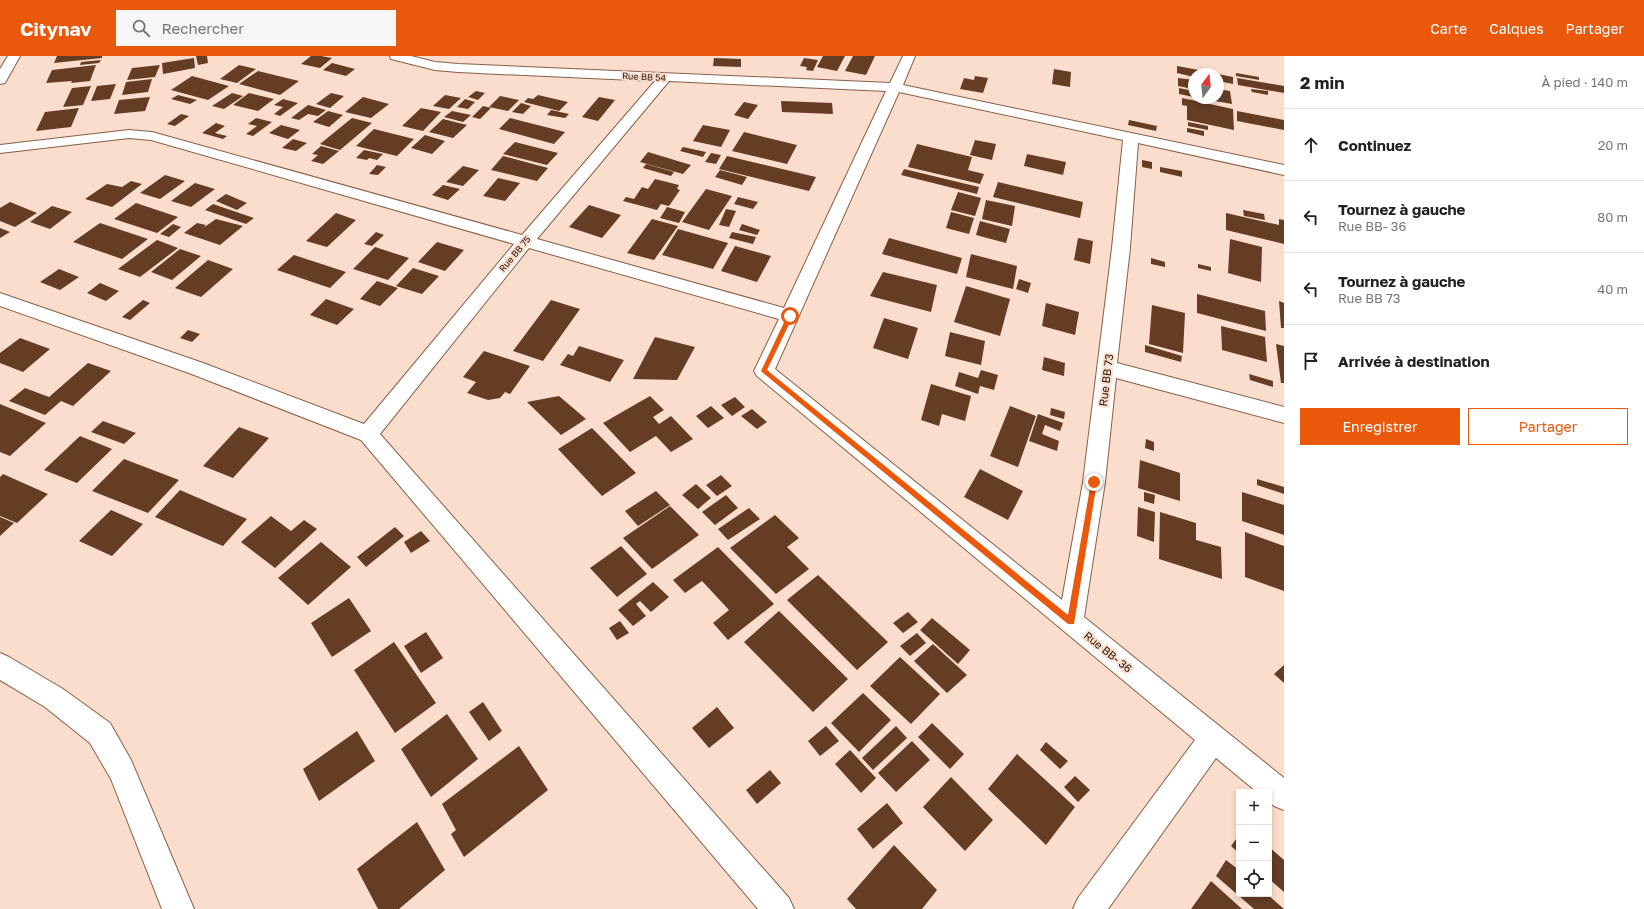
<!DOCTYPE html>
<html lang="fr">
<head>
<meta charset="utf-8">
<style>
	body { margin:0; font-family:"Golos Text",sans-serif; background:#f6f6f6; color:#202124 }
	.controls { position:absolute; right:12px; bottom:12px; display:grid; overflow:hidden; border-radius:0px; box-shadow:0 2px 6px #0003 }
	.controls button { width:36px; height:36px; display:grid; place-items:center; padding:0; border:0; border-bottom:1px solid #e0e0e0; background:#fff; color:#202124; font:20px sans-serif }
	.compass { position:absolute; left:1188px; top:12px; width:36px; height:36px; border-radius:50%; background:#fff; box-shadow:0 2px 6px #0003; rotate:15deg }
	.stop { position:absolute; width:12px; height:12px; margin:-9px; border:3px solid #ea580c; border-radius:50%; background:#fff }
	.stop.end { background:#ea580c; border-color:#fff; box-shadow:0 1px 4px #0008 }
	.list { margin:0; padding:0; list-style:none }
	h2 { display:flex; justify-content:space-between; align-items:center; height:52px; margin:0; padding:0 16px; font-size:17px }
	h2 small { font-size:13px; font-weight:400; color:#757577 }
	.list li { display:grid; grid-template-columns:26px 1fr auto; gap:12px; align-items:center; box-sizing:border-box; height:72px; padding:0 16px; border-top:1px solid #e0e0e0 }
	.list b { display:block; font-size:15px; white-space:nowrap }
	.list p { margin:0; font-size:13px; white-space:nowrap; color:#757577 }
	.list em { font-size:13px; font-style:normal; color:#757577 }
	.actions { display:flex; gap:8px; padding:12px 16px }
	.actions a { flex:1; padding:9px 0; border:1px solid #ea580c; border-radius:0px; text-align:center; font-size:14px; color:#ea580c }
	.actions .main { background:#ea580c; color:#fff }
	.icon { flex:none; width:22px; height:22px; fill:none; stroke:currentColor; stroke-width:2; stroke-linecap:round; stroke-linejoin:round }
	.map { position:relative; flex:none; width:1284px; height:853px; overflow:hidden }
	header { display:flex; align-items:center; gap:24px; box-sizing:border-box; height:56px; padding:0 20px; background:#ea580c; color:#fff }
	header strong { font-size:19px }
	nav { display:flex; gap:22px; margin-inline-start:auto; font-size:14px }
	.search { width:280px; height:36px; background:#f6f6f6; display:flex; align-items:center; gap:10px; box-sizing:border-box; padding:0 14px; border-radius:0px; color:#757577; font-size:15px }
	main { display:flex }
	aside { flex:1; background:#fff }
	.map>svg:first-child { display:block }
</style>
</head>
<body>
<header>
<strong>Citynav</strong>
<div class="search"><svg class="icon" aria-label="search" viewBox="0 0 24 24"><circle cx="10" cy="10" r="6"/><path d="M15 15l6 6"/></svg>Rechercher</div>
<nav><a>Carte</a><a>Calques</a><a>Partager</a></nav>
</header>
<main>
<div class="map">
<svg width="1284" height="853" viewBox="0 0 1284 853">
	<rect width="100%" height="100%" fill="#faddcc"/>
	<path fill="#643d24" d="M57,0H102V2L54,7Z
		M196,0H207L208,7L198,9Z
		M311,0H321L332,2L320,12L301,8Z
		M823,0H845L837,15L817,11Z
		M853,0H875L866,19L845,15Z
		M194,2L195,12L163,18L162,7Z
		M714,2L741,3V11L713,10Z
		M804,2L818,4L813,15L806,14L807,11L800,10Z
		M101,4L99,7L80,9L81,6Z
		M332,7L355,13L346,20L323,14Z
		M96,9L90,25L71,27L72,25L46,27L52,14Z
		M160,9L155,21L127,24L132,12Z
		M239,9L256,13L237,27L220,23Z
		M1177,10L1215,17V18H1194V21L1177,17Z
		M1054,13L1071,16L1070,31L1052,28Z
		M258,15L299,25L280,39L239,28Z
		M1236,17L1259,21V24L1236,20Z
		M1218,18L1233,21V28L1218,25Z
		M192,20L229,30L208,44L171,34Z
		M975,20L988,22L983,37L960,33L964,22L974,24Z
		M1178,22L1194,24V41L1179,38V32L1188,34V32L1178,30Z
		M1237,22L1284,30V37L1238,29Z
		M152,23L148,36L122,39L126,26Z
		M116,28L110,43L91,45L97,30Z
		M91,30L83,49L63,51L72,32Z
		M1218,33L1230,35L1232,48L1204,43L1218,42Z
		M1251,33L1268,35V39L1252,36Z
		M476,35L485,37L478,44L468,41Z
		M232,37L243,40L224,53L212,50Z
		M249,37L274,43L258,55L233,49Z
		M331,37L344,40L330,52L316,48Z
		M178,39L197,44L190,48L171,43Z
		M445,39L461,42L449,53L433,50Z
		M538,39L568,46L559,55L524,46L528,42L533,43Z
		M500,40L519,44L508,55L489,51Z
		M150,41L145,55L114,58L119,44Z
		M363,41L389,48L371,62L345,56Z
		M599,41L615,44L598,65L582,61Z
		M1182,42L1233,53L1234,74L1187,64V50L1182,49Z
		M283,43L298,47L280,60L274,58L283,51L274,49Z
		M465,43L475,46L468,53L457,51Z
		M781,45L832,47L833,58L782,56Z
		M744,46L758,49L748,63L734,59Z
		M521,47L531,50L523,58L512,56Z
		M308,49L326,54L318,60L308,58L299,64L291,62Z
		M483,50L491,52L480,63L472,61Z
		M79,52L71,71L36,75L45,56Z
		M421,52L441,56L423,75L402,70Z
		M551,54L569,58L565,62L547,59Z
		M328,55L343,59L329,71L313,66Z
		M452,55L471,59L463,66L444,61Z
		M1237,55L1284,64V74L1237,65Z
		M181,58L189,60L175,70L167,68Z
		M256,62L272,66L253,80L246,78L257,70L248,68Z
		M352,62L372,67L340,94L320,88Z
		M510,62L565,76L554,88L499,73Z
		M443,63L467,69L453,82L429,76Z
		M1129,64L1157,70L1156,75L1128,69Z
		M1188,66L1208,70V74L1188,70Z
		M216,67L225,70L215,77L227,80L223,83L202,77Z
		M281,69L300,74L288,83L269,77Z
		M703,69L730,74L721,91L693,85Z
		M1187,72L1204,75V80L1187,76Z
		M374,73L414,83L397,100L356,90Z
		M744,76L797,89L787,108L732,95Z
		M425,79L445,85L432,98L411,92Z
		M293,83L307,87L296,95L282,92Z
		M975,84L996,88L992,104L970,99Z
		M515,86L558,97L547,109L503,98Z
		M917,88L972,101L968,114L984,118L980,128L908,111Z
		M321,90L339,95L323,108L311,105L318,99L312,98Z
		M683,91L706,96L703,101L680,95Z
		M364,94L383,98L377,104L369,102L367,104L356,102Z
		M648,96L691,109L683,118L640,106Z
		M711,97L721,99L716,108L705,106Z
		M1027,98L1066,106L1063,119L1024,110Z
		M503,100L548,112L537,125L491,114Z
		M727,100L816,121L809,135L719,113Z
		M1142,104L1152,106V113L1142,111Z
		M646,108L674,116L671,120L643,112Z
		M377,109L386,111L378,119L369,118Z
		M463,110L479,114L463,130L446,126Z
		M1160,111L1182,115V121L1160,116Z
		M904,113L979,131L977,138L901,119Z
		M720,114L747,121L742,129L715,121Z
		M165,119L185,125L160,143L140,137Z
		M498,122L520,127L505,145L483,140Z
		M655,123L679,129L677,133L680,134L669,150L661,148L657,154L623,145L626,141L634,143L642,131L648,133Z
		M131,125L142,128L112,151L85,143L107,128L122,131Z
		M998,126L1083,146L1080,162L993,141Z
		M195,127L215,133L191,151L171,145Z
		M443,129L460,133L448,144L432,139Z
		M706,133L732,140L709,174L682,166Z
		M958,136L981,142L975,160L951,154Z
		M226,138L247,147L237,154L216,145Z
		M738,141L758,146L753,153L734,148Z
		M986,144L1015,150L1012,170L982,163Z
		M10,146L37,157L15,171L0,165V152Z
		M136,147L178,161L157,177L114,163Z
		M213,148L254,162L246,168L205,154Z
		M589,149L621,159L602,182L569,171Z
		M52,150L72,156L50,173L30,166Z
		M667,151L685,156L679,167L660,162Z
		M726,153L736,155L729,171L719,169Z
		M1243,154L1264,158L1265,164L1244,160Z
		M951,156L974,162L969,178L946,172Z
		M336,157L356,164L327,191L306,185Z
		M1226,157L1279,169V163L1284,164V188L1226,174Z
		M216,163L243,170L220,189L184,177L197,167L206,169L203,172Z
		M652,163L678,170L654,204L627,197Z
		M980,165L1010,173L1006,187L976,179Z
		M100,167L148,183L122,203L73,186Z
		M173,168L181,171L169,181L160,178Z
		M742,168L760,174L757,179L739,174Z
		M0,172L10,176L0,182Z
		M678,173L728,187L713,213L662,199Z
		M376,176L384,179L372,190L364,188Z
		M732,176L756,181L753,188L729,182Z
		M889,182L962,202L957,218L882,198Z
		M1078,182L1093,185L1090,208L1074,204Z
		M1230,183L1262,191L1261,226L1228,217Z
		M157,184L178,192L140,221L118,213Z
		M437,186L464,194L445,215L418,206Z
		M735,190L771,200L757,226L721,215Z
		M375,191L409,202L388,224L353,213Z
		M180,193L201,200L172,224L151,216Z
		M971,198L1017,210L1013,233L966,221Z
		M294,199L346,216L330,232L277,214Z
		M1151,202L1165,206V211L1151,208Z
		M208,204L233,213L201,241L175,232Z
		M1198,208L1211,211V215L1198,212Z
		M413,212L439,220L422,238L396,230Z
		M59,213L79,221L60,234L40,226Z
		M883,216L937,229L931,256L870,240Z
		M1019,223L1031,227L1028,237L1016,233Z
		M377,225L398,232L380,250L360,243Z
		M100,227L119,235L106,245L87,237Z
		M966,230L1010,243L1000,280L954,266Z
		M1197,238L1265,255L1266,275L1197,257Z
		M326,243L354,253L337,269L310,259Z
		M143,244L150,247L130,264L122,261Z
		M551,244L580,253L543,305L513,295Z
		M1279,245L1284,247V272H1281Z
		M1046,247L1079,256L1075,279L1042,270Z
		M1152,249L1185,257L1183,297L1149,288Z
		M884,262L918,272L908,303L873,292Z
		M1221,270L1265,281L1267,306L1222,294Z
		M188,274L200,278L192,286L180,282Z
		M950,276L985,285L981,309L945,300Z
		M655,281L695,291L677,324L633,323Z
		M20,282L50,293L23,316L0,307V297Z
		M1276,288L1284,290V327H1281Z
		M1145,289L1182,300L1181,306L1145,296Z
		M579,290L624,304L610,326L560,309L568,298L573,300Z
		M484,295L530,310L510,338L505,336L500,342L488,344L467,337L476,326L463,321Z
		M1044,301L1065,307L1064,320L1042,314Z
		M88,307L111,315L73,350L61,345L45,359L9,345L25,332L49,341Z
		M981,314L998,319L994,334L980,330L978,338L955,330L959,316L978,322Z
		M1249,318L1273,325V331L1250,324Z
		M931,328L971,340L965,365L942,358L939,370L921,364Z
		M559,340L586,363L561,379L527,346Z
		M650,340L664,354L653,361L659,368L671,360L693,383L671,396L656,380L630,396L603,367Z
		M735,341L745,351L732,360L721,349Z
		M0,348L46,367L10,400L0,396Z
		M711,350L724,362L708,372L696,360Z
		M1010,350L1036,360L1018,411L990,400Z
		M1051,352L1065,356L1064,363L1050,359Z
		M752,353L767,366L757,373L741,360Z
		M1038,358L1063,367L1060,375L1045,369L1042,378L1059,385L1057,395L1029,385Z
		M103,365L136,377L124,388L91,376Z
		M239,371L269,382L233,422L203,410Z
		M592,372L636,417L602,440L558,393Z
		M80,380L112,393L77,427L44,414Z
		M1146,383L1154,386V395L1145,392Z
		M124,403L179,424L148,457L92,435Z
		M1140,404L1180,417V445L1138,432Z
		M980,413L1023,435L1008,464L964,441Z
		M3,418L48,438L17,467L0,460V421Z
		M721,419L732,430L717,440L706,429Z
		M1257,423L1284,431V438L1257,429Z
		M696,428L711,442L698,453L682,439Z
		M180,434L247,463L223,490L155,461Z
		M656,435L670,449L638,470L625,455Z
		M1144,436L1155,439L1154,448L1144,445Z
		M1242,436L1284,449V479L1242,465Z
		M726,439L738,452L715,469L702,456Z
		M670,450L699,479L652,513L623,482Z
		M1138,451L1155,456L1154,486L1137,480Z
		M749,452L760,463L728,484L718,473Z
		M111,454L143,468L112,500L79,485Z
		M1160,456L1196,467V484L1221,491L1222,523L1159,503Z
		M775,459L799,482L787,491L809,513L776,538L730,492Z
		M271,460L291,475L304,464L317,473L275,512L241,486Z
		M0,461L14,467L0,480Z
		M395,471L404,480L366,511L357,501Z
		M421,475L430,485L411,497L404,486Z
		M1245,476L1284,490V535L1245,521Z
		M321,486L351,511L308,549L278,522Z
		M621,490L647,518L617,541L590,512Z
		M718,491L774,548L728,584L713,567L729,554L702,525L685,537L673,524Z
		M818,519L888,586L857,614L787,544Z
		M653,526L669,541L651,556L640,545L636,548L646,560L633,570L618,554Z
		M349,542L371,575L332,601L311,567Z
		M779,555L848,623L813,656L744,586Z
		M908,556L918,566L903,577L893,567Z
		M932,562L970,594L958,608L920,574Z
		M620,565L629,577L617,584L609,572Z
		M426,576L443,602L421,617L404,590Z
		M917,577L926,587L910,600L900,590Z
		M394,586L436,647L395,677L354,614Z
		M933,588L967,619L947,637L914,605Z
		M900,601L940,638L911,668L870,630Z
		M1284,609V627L1274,618Z
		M863,637L891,664L859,696L831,667Z
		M483,646L502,675L489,685L469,656Z
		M717,651L734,672L709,692L692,672Z
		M447,658L478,703L431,741L401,693Z
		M932,667L964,698L950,713L918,681Z
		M826,670L839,685L820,700L808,685Z
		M896,670L907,682L873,714L862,702Z
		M357,675L375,705L319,745L303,713Z
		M912,685L930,704L896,736L878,717Z
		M1046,686L1068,705L1060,713L1040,694Z
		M519,690L548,734L464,801L451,778L456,774L442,748Z
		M850,694L876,722L861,737L835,708Z
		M1017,698L1075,751L1046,789L988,733Z
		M770,714L781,727L757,748L746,734Z
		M1075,720L1090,734L1078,746L1064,731Z
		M951,721L993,764L965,795L923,751Z
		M887,747L903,767L873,793L857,773Z
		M417,766L445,814L399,853H378L357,813Z
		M1239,779V797L1231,790Z
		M894,789L937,834L922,853H856L847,843Z
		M1269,791L1284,804V836L1269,823Z
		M1226,804L1239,814V838H1267L1284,853H1254L1216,820Z
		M1211,825L1242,853H1191Z"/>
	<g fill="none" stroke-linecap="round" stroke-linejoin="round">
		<defs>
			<path id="minor" d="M8,0H20L5,27L0,28V13Z
				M390,0H411L435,6L458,8L890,27L903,0H915L903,29L1284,109V119L1138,87L1130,192L1117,307L1284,351V367L1116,322L1105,426L1084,561L1284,722V754L1274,750L1269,746V736H1257L1216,702L1108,853H1073L1078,842L1195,684L757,320L754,315L779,263L529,192L380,378L789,842L794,853H758L361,384L189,317L0,250V237L203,307L364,368L514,188L151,84L129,82L0,97V89L129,74L152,76L522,179L655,25L458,16L435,14L391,3ZM669,25L886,35L784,252L537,183ZM899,36L1123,84L1112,192L1083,426L1062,544L775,313Z
				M0,597L9,601L63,633L110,667L131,704L194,853H162L111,723L90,687L45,651L0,624Z"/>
		</defs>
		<use href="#minor" stroke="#895f46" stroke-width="2"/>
		<use href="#minor" fill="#fff" fill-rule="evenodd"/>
	</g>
	<path fill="#ea580c" d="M788,258L793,260L767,314L1068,559L1091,426L1094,423L1096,424L1097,426L1074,568H1068L762,316L761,315Z"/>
	<g text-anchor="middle" stroke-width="4" stroke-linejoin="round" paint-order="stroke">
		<g font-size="9" fill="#27160c" stroke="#faddcc">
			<text transform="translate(644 21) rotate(3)" y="3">Rue BB 54</text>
			<text transform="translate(515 198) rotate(-50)" y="3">Rue BB 75</text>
		</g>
		<g font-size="11" fill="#27160c" stroke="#faddcc">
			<text transform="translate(1106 324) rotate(-83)" y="4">Rue BB 73</text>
			<text transform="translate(1108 596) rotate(39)" y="4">Rue BB- 36</text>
		</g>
	</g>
</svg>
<div class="controls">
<button>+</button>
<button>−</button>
<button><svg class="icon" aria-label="locate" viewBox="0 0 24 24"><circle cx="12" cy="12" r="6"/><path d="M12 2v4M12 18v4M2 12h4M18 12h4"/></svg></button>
</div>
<svg class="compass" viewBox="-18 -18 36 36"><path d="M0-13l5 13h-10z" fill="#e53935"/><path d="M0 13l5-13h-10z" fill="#757577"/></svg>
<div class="stop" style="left:790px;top:260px"></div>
<div class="stop end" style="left:1094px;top:426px"></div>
</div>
<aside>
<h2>2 min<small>À pied · 140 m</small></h2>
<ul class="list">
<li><svg class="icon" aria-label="ahead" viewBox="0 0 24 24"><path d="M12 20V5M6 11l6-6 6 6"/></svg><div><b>Continuez</b></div><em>20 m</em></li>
<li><svg class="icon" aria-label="left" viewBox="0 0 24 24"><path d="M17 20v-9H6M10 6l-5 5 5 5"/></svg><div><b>Tournez à gauche</b><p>Rue BB- 36</p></div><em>80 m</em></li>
<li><svg class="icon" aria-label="left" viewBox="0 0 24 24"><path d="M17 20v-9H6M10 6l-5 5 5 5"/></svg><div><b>Tournez à gauche</b><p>Rue BB 73</p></div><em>40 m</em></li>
<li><svg class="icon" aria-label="arrive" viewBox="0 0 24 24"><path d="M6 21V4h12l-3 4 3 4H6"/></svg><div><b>Arrivée à destination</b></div></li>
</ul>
<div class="actions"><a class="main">Enregistrer</a><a>Partager</a></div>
</aside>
</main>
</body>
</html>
